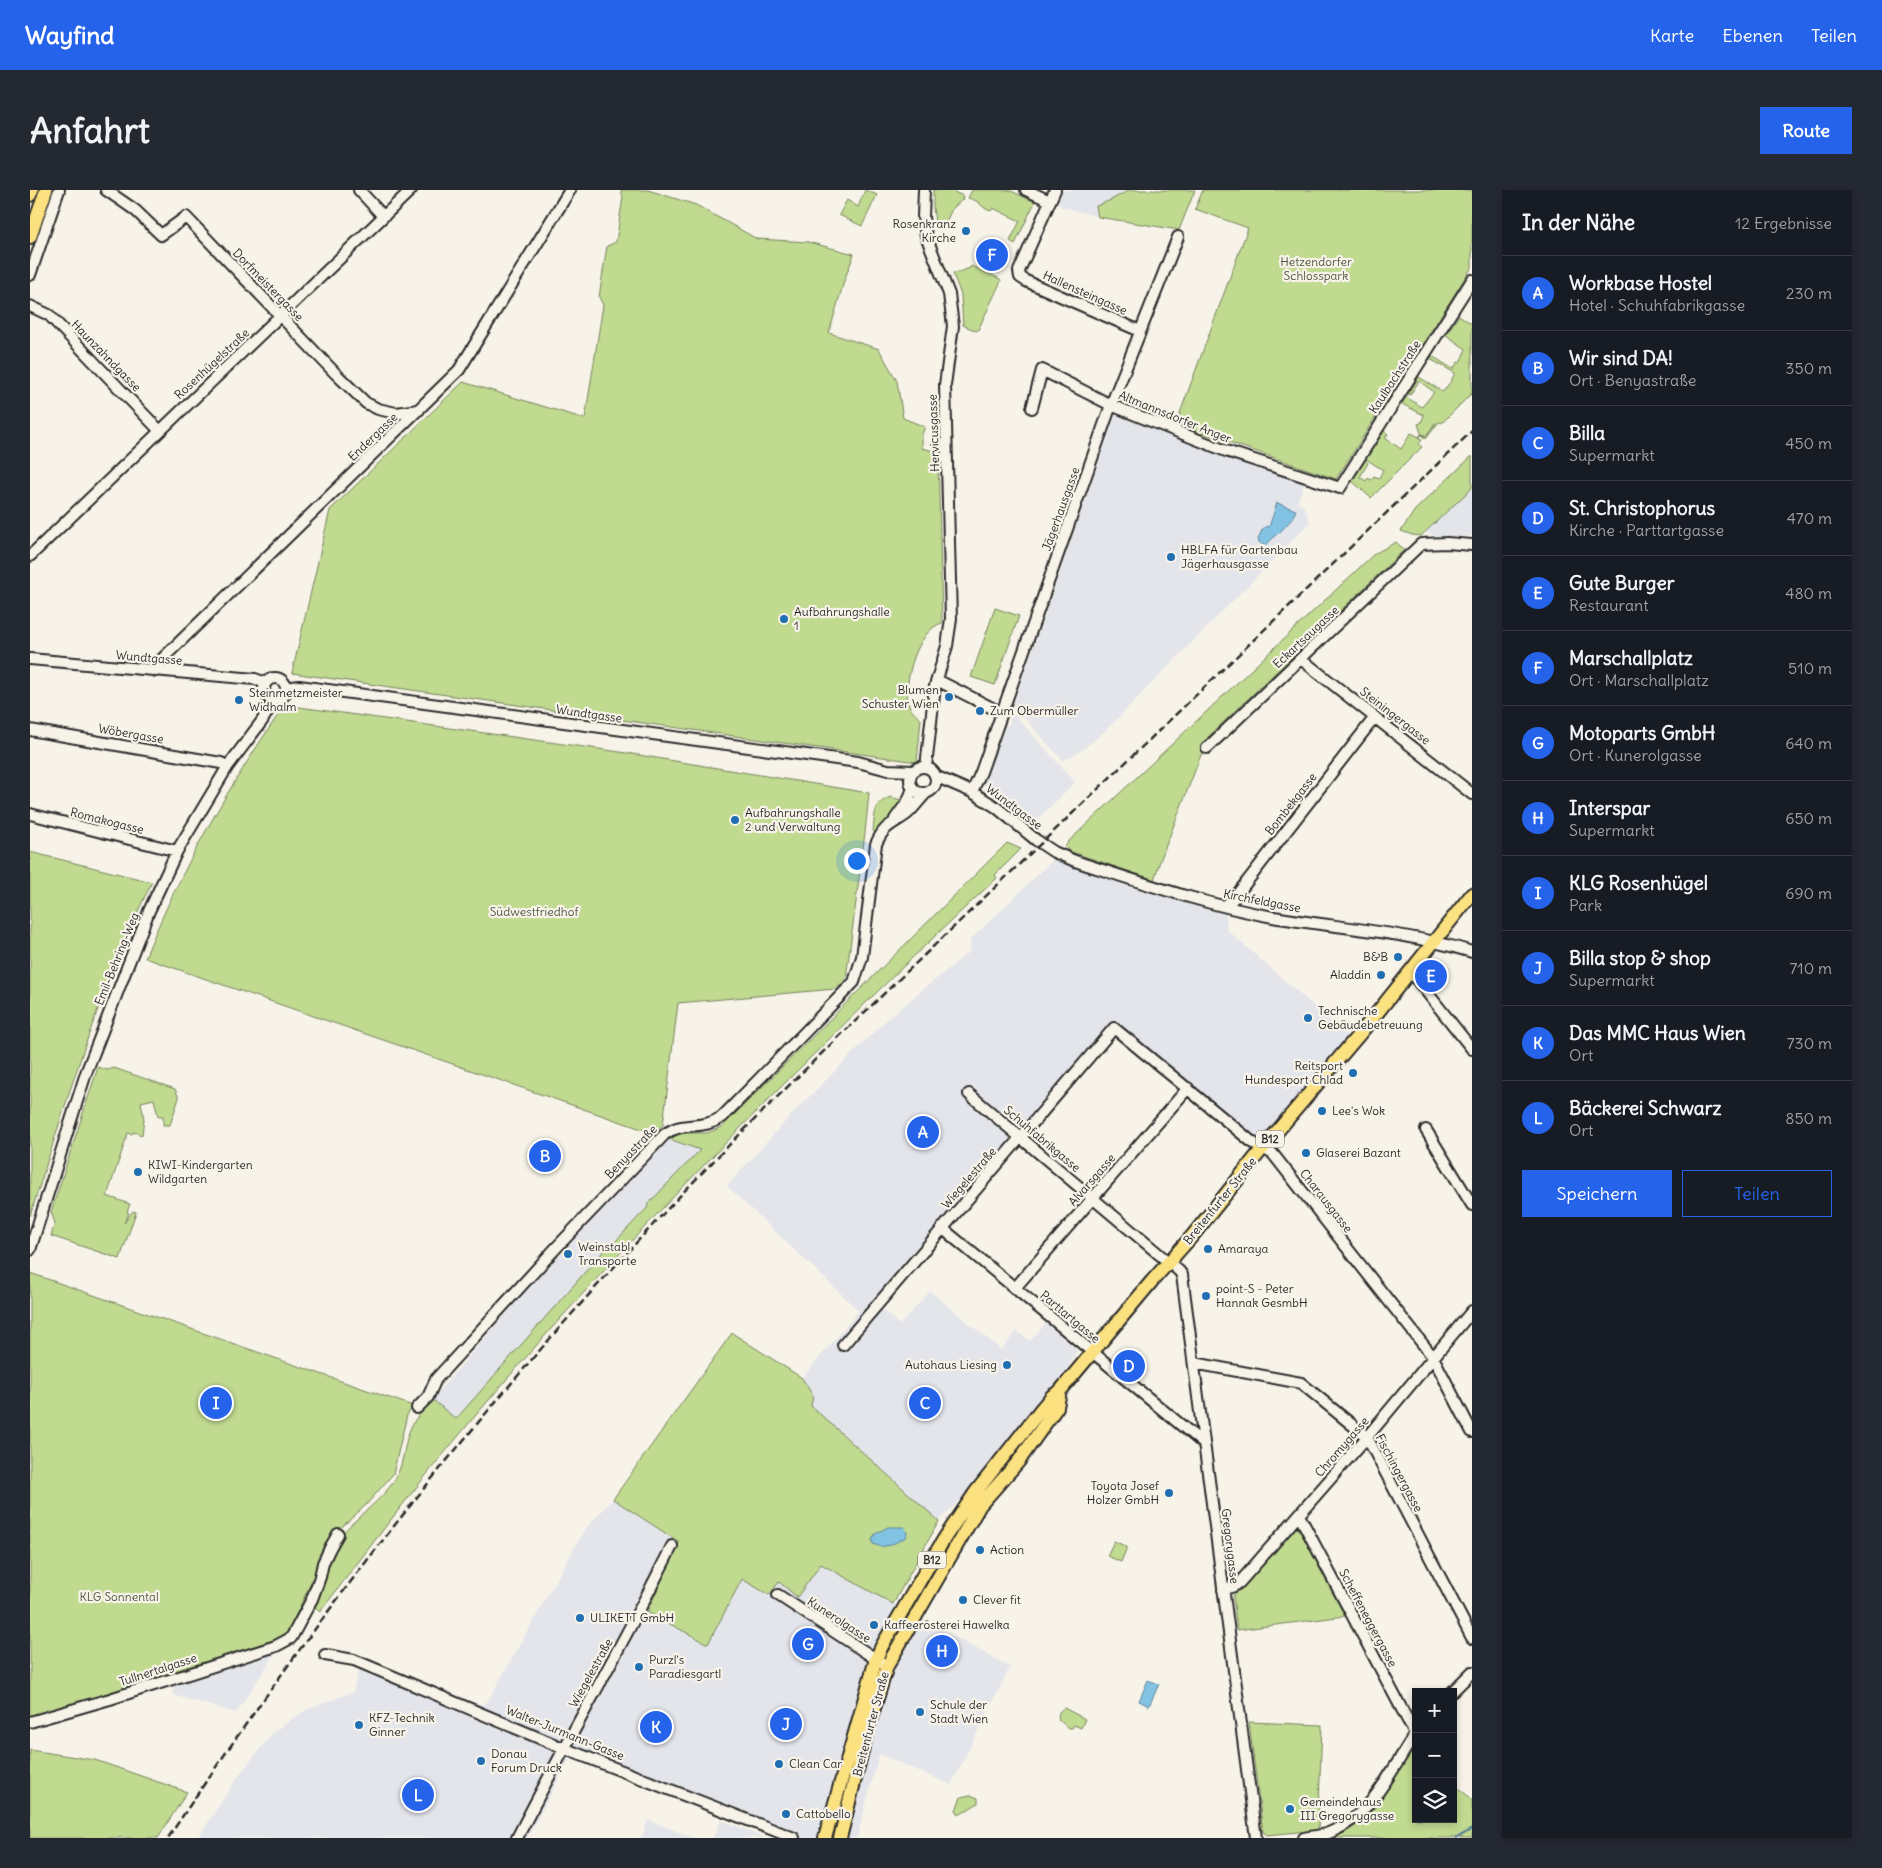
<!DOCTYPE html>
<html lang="de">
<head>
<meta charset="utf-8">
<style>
	body { margin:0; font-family:Delius,sans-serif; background:#242831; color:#f1f3f6 }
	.controls { position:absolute; right:15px; bottom:15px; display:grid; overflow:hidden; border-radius:0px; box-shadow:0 2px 8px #0003 }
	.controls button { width:45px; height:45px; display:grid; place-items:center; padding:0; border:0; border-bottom:1px solid #363941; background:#171b24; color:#f1f3f6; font:25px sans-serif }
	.you { position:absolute; left:826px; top:670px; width:18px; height:18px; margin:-12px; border:4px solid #fff; border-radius:50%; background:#1a73e8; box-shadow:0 0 0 8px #1a73e833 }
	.badge { display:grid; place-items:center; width:32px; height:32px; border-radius:50%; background:#2563eb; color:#fff; font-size:16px; font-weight:700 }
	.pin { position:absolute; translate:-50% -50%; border:2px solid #fff; box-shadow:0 1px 5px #0006 }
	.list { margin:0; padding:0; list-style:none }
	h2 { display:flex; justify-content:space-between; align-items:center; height:65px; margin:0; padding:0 20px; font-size:21px }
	h2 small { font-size:16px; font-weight:400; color:#9ea1a6 }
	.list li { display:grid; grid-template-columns:32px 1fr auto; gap:15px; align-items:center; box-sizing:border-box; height:75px; padding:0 20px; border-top:1px solid #363941 }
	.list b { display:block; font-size:19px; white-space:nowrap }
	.list p { margin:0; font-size:16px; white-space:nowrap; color:#9ea1a6 }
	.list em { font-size:16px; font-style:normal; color:#9ea1a6 }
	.actions { display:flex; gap:10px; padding:15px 20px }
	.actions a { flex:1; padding:11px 0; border:1px solid #2563eb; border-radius:0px; text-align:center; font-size:18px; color:#2563eb }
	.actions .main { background:#2563eb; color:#fff }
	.icon { flex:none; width:28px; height:28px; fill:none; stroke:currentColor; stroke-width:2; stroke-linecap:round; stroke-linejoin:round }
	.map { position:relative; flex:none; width:1442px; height:1648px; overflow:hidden; border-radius:0px }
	header { display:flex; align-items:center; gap:30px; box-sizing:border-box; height:70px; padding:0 25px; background:#2563eb; color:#fff }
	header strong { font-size:24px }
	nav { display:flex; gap:28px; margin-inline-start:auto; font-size:18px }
	.intro { display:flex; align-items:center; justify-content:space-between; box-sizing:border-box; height:120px; padding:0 30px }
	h1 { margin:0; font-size:35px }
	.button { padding:12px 22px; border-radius:0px; background:#2563eb; color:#fff; font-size:18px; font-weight:700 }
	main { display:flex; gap:30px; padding:0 30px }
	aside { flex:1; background:#171b24; border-radius:0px; box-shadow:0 2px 8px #0003 }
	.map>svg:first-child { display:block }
</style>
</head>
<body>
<header>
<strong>Wayfind</strong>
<nav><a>Karte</a><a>Ebenen</a><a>Teilen</a></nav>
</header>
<div class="intro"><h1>Anfahrt</h1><a class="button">Route</a></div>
<main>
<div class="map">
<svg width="1442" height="1648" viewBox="0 0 1442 1648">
	<rect width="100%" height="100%" fill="#f7f3e8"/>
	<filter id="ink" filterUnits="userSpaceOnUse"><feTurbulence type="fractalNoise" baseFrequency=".02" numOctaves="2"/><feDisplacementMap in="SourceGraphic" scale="10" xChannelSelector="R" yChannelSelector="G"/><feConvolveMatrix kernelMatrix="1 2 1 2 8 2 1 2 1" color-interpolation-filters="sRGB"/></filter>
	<g filter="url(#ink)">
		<path fill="#e3e5eb" d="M1033,0H1099L1081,10L1066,15L1068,27L1030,16L1029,9Z
			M1085,225L1274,294L1267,313L1274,316L1280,332L1079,537L1054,559L1033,571L983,515Z
			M1442,298V346H1407L1395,342Z
			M984,524L1045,592L1007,630L953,594L975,537L981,532L979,529Z
			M1026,667L1056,680L1196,722L1197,740L1320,848L1228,957L1084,843L849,1117L870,1135L900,1101L971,1160L987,1141L1000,1151L1016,1133L1047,1160L1017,1221L909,1331L781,1216L783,1206L772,1188L829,1121L697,996L762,924L856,830L940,761V750Z
			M639,949L670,960L617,1015L619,1016L579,1057H578L425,1229L402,1209L493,1104Z
			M583,1309L649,1352L678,1454L712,1389L749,1392L791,1374L980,1477L921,1595L849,1564L827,1648H758L543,1563L497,1648H168L207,1588L244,1541L276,1520L323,1502L330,1476L453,1515L458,1511L555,1339Z
			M241,1462L245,1464L206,1523L143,1505V1495Z
			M618,1630L664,1648H611Z
			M691,1630L735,1648H683Z"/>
		<path fill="#c0da90" stroke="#76825e" d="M591,0H618L666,15L727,49L778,52L824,64L815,88L799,143L849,159L867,191L873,228L895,237L892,244V258L908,262L912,433C888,439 872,493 879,515C881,521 886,525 891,529L887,572L262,483L300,320L433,192L555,229L573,115L569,107L577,56L586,52L593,7Z
			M835,0L847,5L832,36L809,25L817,10L828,17Z
			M903,0H920L933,6L932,8L933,9L922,19L914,36L905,32L903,18Z
			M942,0H979L1005,12L985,54L980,51L990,31L963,18L961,21C950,18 952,11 938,8Z
			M1099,0H1165L1149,40L1068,27L1066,16L1081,10Z
			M1173,0H1442V77L1306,289L1146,234L1218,38L1165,19Z
			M941,76L970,89L971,91L948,140L946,141L933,135L931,105L923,84L924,82L926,83L940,78Z
			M1429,125L1442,134V203L1412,233L1409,232L1396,249L1391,245L1389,248L1392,250L1389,254L1392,257L1341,308L1322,291L1335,270L1338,273L1330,287L1336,291L1338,288L1341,290L1344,286L1349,288L1353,280L1336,269L1354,241L1358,244L1355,248L1371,259L1381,243L1389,247L1391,244L1396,247L1406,233H1405L1396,246L1391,243L1388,234L1391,233L1394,225L1372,214L1376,207L1392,217L1404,202L1389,191L1380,205L1378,204L1389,187L1413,202L1421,191L1425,183L1400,169L1402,166L1423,179L1428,172L1430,173L1436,159L1416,145Z
			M1442,266V298L1391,346L1382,345L1371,341L1385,320Z
			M1366,352L1374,360L1178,547L1130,671L1124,690L1039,661L1035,657L1039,651L1344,364Z
			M965,418L989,426L965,495L941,487Z
			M255,515L590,562L839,603L835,643L816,788L812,794L805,799L648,813L633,935L623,943L115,768C151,678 200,594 255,515Z
			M861,607L874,611L845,643L843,641C845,625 843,613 861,607Z
			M977,653L991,659L965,685L967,688C892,757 819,829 747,901C626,1022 509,1147 401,1279C363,1326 327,1374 290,1422L282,1415C288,1400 301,1357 309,1347C326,1327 353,1310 365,1289C376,1271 373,1247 385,1230C390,1223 398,1217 403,1210L426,1229L578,1056L580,1057L618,1017L617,1015L670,960L639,949L650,943H677L692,937Z
			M0,662L122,692C69,798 36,914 0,1026Z
			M68,877L78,880L84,878L145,899L149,908L140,935H133V926H128L124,909L111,912L114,929L112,945L103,942L102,944L98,943L77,1006L100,1014L97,1022L99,1023L94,1033L103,1021L106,1022L90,1069L21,1046L25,1033L21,1022Z
			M0,1083L383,1216L377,1225L363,1284L336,1315L304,1344L256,1446L82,1504L0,1527Z
			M702,1143L772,1188L783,1206L781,1216L909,1331L863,1414L791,1374L767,1407L749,1392L739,1405L712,1389L678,1454L617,1422L649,1352L583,1309Z
			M1265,1338L1269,1339L1315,1426L1207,1440L1203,1406Z
			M1084,1351L1097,1357L1091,1372L1077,1366Z
			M1034,1518L1055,1529L1051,1538L1044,1535L1042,1538H1038L1028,1529L1029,1522Z
			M1219,1532L1292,1535L1288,1640L1237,1645L1233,1642Z
			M0,1560L65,1570L157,1602L128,1648H0Z
			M1381,1562L1386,1566V1629H1423V1594L1442,1609V1648H1305C1340,1629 1359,1595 1381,1562Z
			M940,1605L948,1608V1613L931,1624L928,1623L926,1620L931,1607Z"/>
		<path fill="#82c3e3" stroke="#5f8699" d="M1247,313L1266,320L1262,329L1250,342C1243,345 1241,354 1233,355L1229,352L1228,349L1232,340L1236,336L1239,337Z
			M858,1337H874L877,1342L876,1347C865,1353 855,1360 843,1354L842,1350L845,1344Z
			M1118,1490L1129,1494L1119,1516L1109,1511Z"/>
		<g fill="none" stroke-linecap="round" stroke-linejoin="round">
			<path stroke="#5f8699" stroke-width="2.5" d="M1427,1648L1442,1639"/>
			<defs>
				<path id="minor" d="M76,0L105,20L131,45L156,27L306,184L336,213L348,219L366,223L389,220
					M329,0L353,26
					M894,0L893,27L896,46L919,104L923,136L915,195L921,429L917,456L905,496L896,577
					M996,0L1020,11
					M1025,0L989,81L990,87L996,91L1110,141
					M0,85L29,0
					M0,116L19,125L130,241
					M1002,218L1012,180L1081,215L1196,261L1310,298L1442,90
					M0,366L381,0
					M0,469L225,489L236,493
					M1271,469L1442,604
					M126,481L129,472L429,180L540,0
					M234 499a11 11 0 1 1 22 0a11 11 0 1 1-22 0Z
					M907,490L972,523
					M256,498L269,496L828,572L858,580L883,581
					M0,540L191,573L198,576
					M1177,558L1391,354L1417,353L1442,355
					M880 590a13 13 0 1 1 26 0a13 13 0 1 1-26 0Z
					M905,586L942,602L966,617L1006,650L1024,662L1045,671C1110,692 1176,715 1243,727C1309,738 1378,742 1442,762
					M942,602L951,582L1081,215L1148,47
					M0,624L147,661
					M865,629L878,611L883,598
					M1195,716L1205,707L1345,527
					M1380,781L1442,859
					M939,904L1149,1081L1152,1085L1226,1648
					M1396,940L1442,1015
					M912,1038L1174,1254
					M0,1060L56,883L119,721L147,661L198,576L232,531L244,510
					M985,1098L1158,898
					M813,1155L1084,838L1222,952L1243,964L1403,1167L1442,1242
					M1164,1173L1271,1193L1337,1247L1442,1448
					M387,1218L398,1207L406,1189L525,1059L635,944C655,930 671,941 692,927L824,792L832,767L846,654C855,634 861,636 877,624C884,618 890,609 896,603
					M1269,1325L1385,1544
					M1193,1400L1204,1396L1210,1392L1337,1247L1442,1121
					M748,1405L852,1473
					M295,1465L324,1470L533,1558L764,1648
					M1422,1502L1442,1482
					M0,1532L80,1509L246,1456L261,1448L266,1439L282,1409L290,1387L293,1373L300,1358L308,1344
					M487,1648C537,1550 593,1455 642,1356
					M1274,1648C1283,1646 1293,1646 1301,1642C1343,1625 1362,1578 1386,1543"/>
				<path id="major" d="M0,5L2,0
					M0,47L16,0
					M795,1648L846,1469L852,1456L914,1349L945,1303L1012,1218L1022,1206L1030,1201L1122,1091L1163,1045L1233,958L1343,828L1442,704
					M810,1648L837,1541L857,1476L950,1315L988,1272L1027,1217L1030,1201"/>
			</defs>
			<use href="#minor" stroke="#2b2b2b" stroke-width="14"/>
			<use href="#major" stroke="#2b2b2b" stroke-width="16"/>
			<use href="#minor" stroke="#f7f3e8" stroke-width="10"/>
			<use href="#major" stroke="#fbe180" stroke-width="12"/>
			<path stroke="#2b2b2b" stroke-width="2.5" stroke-dasharray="8 4" stroke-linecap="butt" d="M138,1648C285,1426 451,1218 633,1024C684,969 738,916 792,863L1442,241"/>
		</g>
	</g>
	<g fill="#1f6fb2" stroke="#f7f3e8" stroke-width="2">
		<circle cx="936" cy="41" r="5"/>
		<circle cx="1141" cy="367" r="5"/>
		<circle cx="754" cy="429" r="5"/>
		<circle cx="919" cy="507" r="5"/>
		<circle cx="209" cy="510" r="5"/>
		<circle cx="950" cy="521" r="5"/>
		<circle cx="705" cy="630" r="5"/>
		<circle cx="1368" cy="767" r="5"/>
		<circle cx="1351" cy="785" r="5"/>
		<circle cx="1278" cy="828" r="5"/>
		<circle cx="1323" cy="883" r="5"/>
		<circle cx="1292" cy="921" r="5"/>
		<circle cx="1276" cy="963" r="5"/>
		<circle cx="108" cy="982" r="5"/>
		<circle cx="1178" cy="1059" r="5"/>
		<circle cx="538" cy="1064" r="5"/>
		<circle cx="1176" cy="1106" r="5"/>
		<circle cx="977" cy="1175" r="5"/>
		<circle cx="1139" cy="1303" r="5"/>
		<circle cx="950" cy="1360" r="5"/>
		<circle cx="933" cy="1410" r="5"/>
		<circle cx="550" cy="1428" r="5"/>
		<circle cx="844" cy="1435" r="5"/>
		<circle cx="609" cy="1477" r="5"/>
		<circle cx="890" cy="1522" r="5"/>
		<circle cx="329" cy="1535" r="5"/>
		<circle cx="451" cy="1571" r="5"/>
		<circle cx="749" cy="1574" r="5"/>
		<circle cx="1260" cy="1619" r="5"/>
		<circle cx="756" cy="1624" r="5"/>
	</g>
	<g text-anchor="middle" stroke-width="4.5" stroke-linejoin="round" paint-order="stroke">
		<g fill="#f7f3e8" stroke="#686764" stroke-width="1">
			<rect x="1226" y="940.5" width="28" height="17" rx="4"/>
			<rect x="888" y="1361.5" width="28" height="17" rx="4"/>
		</g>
		<g font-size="11" font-weight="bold" fill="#2b2b2b">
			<text x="1240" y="953">B12</text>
			<text x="902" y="1374">B12</text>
		</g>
		<g font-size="12" fill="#2b2b2b" stroke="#f7f3e8" text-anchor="start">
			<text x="926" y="38" text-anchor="end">Rosenkranz<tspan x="926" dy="14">Kirche</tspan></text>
			<text x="1151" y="364">HBLFA für Gartenbau<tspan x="1151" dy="14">Jägerhausgasse</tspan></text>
			<text x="764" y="426">Aufbahrungshalle<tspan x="764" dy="14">1</tspan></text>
			<text x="909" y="504" text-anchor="end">Blumen<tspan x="909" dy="14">Schuster Wien</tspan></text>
			<text x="219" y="507">Steinmetzmeister<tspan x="219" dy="14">Widhalm</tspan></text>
			<text x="960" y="525">Zum Obermüller</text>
			<text x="715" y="627">Aufbahrungshalle<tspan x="715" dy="14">2 und Verwaltung</tspan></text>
			<text x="1358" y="771" text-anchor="end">B&amp;B</text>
			<text x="1341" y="789" text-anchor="end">Aladdin</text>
			<text x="1288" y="825">Technische<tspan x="1288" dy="14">Gebäudebetreuung</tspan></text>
			<text x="1313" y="880" text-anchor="end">Reitsport<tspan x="1313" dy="14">Hundesport Chlad</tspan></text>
			<text x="1302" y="925">Lee's Wok</text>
			<text x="1286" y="967">Glaserei Bazant</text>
			<text x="118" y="979">KIWI-Kindergarten<tspan x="118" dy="14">Wildgarten</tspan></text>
			<text x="548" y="1061">Weinstabl<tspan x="548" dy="14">Transporte</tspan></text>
			<text x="1188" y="1063">Amaraya</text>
			<text x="1186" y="1103">point-S - Peter<tspan x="1186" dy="14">Hannak GesmbH</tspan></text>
			<text x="967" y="1179" text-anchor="end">Autohaus Liesing</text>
			<text x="1129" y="1300" text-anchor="end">Toyota Josef<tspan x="1129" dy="14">Holzer GmbH</tspan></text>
			<text x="960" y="1364">Action</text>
			<text x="943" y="1414">Clever fit</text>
			<text x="560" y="1432">ULIKETT GmbH</text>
			<text x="854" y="1439">Kaffeerösterei Hawelka</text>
			<text x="619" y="1474">Purzl's<tspan x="619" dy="14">Paradiesgartl</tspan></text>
			<text x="900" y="1519">Schule der<tspan x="900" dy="14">Stadt Wien</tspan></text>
			<text x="339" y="1532">KFZ-Technik<tspan x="339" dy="14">Ginner</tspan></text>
			<text x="461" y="1568">Donau<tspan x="461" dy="14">Forum Druck</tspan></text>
			<text x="759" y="1578">Clean Car</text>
			<text x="1270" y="1616">Gemeindehaus<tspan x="1270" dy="14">III Gregorygasse</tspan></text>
			<text x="766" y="1628">Cattobello</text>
		</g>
		<g font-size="12" fill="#505744" stroke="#f7f3e8">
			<text x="1286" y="76">Hetzendorfer<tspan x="1286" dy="14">Schlosspark</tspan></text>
			<text x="504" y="726">Südwestfriedhof</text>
			<text x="89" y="1411">KLG Sonnental</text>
		</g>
		<g font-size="12" fill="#2b2b2b" stroke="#f7f3e8">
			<text transform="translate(238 95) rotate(46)" y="4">Dorfmeistergasse</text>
			<text transform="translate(1055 103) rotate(24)" y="4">Hallensteingasse</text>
			<text transform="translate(76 166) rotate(46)" y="4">Haunzahndgasse</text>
			<text transform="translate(182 174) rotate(-43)" y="4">Rosenhügelstraße</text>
			<text transform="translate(1365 187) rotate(-57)" y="4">Kaulbachstraße</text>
			<text transform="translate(1145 227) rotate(22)" y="4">Altmannsdorfer Anger</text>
			<text transform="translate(904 243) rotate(-92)" y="4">Hervicusgasse</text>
			<text transform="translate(343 247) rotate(-44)" y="4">Endergasse</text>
			<text transform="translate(1031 319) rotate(-70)" y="4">Jägerhausgasse</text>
			<text transform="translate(1276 447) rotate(-43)" y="4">Eckartsaugasse</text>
			<text transform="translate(119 468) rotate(5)" y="4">Wundtgasse</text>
			<text transform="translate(559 524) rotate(8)" y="4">Wundtgasse</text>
			<text transform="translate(1365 526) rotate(38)" y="4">Steiningergasse</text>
			<text transform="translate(101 544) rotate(10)" y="4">Wöbergasse</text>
			<text transform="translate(1261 614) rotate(-52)" y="4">Bombekgasse</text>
			<text transform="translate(984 617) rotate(37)" y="4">Wundtgasse</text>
			<text transform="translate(77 631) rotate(14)" y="4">Romakogasse</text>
			<text transform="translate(1232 711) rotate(11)" y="4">Kirchfeldgasse</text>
			<text transform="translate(87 769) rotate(-68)" y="4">Emil-Behring-Weg</text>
			<text transform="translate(1012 949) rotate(40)" y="4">Schuhfabrikgasse</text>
			<text transform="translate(601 962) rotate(-46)" y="4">Benyastraße</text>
			<text transform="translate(939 988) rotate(-49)" y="4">Wiegelestraße</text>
			<text transform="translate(1062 990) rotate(-49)" y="4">Alvarsgasse</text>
			<text transform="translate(1190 1011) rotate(-51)" y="4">Breitenfurter Straße</text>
			<text transform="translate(1296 1011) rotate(52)" y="4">Charausgasse</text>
			<text transform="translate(1040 1127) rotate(40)" y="4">Parttartgasse</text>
			<text transform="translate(1312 1257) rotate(-49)" y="4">Chromygasse</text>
			<text transform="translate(1369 1283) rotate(62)" y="4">Fischingergasse</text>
			<text transform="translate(1200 1356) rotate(83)" y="4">Gregorygasse</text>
			<text transform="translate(1338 1428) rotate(62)" y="4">Scheffeneggergasse</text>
			<text transform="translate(809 1430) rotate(33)" y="4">Kunerolgasse</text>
			<text transform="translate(128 1480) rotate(-18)" y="4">Tullnertalgasse</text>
			<text transform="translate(561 1483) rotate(-61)" y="4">Wiegelestraße</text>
			<text transform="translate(841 1534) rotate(-75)" y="4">Breitenfurter Straße</text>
			<text transform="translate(535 1543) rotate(22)" y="4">Walter-Jurmann-Gasse</text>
		</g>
	</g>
</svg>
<div class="controls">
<button>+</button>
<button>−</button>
<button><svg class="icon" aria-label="layers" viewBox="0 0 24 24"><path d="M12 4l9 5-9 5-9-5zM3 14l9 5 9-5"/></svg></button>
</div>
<div class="you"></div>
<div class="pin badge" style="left:893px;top:942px">A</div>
<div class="pin badge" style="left:515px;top:966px">B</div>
<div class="pin badge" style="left:895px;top:1213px">C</div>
<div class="pin badge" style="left:1099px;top:1176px">D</div>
<div class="pin badge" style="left:1401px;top:786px">E</div>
<div class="pin badge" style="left:962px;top:65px">F</div>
<div class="pin badge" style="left:778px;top:1454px">G</div>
<div class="pin badge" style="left:912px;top:1461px">H</div>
<div class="pin badge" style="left:186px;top:1213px">I</div>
<div class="pin badge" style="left:756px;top:1534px">J</div>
<div class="pin badge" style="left:626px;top:1537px">K</div>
<div class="pin badge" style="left:388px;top:1605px">L</div>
</div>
<aside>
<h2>In der Nähe<small>12 Ergebnisse</small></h2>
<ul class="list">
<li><span class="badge">A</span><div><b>Workbase Hostel</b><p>Hotel · Schuhfabrikgasse</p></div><em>230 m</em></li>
<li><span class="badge">B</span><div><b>Wir sind DA!</b><p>Ort · Benyastraße</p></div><em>350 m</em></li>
<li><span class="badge">C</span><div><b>Billa</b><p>Supermarkt</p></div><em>450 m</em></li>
<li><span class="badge">D</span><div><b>St. Christophorus</b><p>Kirche · Parttartgasse</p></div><em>470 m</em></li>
<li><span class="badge">E</span><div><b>Gute Burger</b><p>Restaurant</p></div><em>480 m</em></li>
<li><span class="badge">F</span><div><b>Marschallplatz</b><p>Ort · Marschallplatz</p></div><em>510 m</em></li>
<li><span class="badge">G</span><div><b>Motoparts GmbH</b><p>Ort · Kunerolgasse</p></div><em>640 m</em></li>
<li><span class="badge">H</span><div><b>Interspar</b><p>Supermarkt</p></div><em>650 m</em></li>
<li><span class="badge">I</span><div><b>KLG Rosenhügel</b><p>Park</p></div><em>690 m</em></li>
<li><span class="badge">J</span><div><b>Billa stop &amp; shop</b><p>Supermarkt</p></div><em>710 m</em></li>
<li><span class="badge">K</span><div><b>Das MMC Haus Wien</b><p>Ort</p></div><em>730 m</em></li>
<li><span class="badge">L</span><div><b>Bäckerei Schwarz</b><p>Ort</p></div><em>850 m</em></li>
</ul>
<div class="actions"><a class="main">Speichern</a><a>Teilen</a></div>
</aside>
</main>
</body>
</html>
